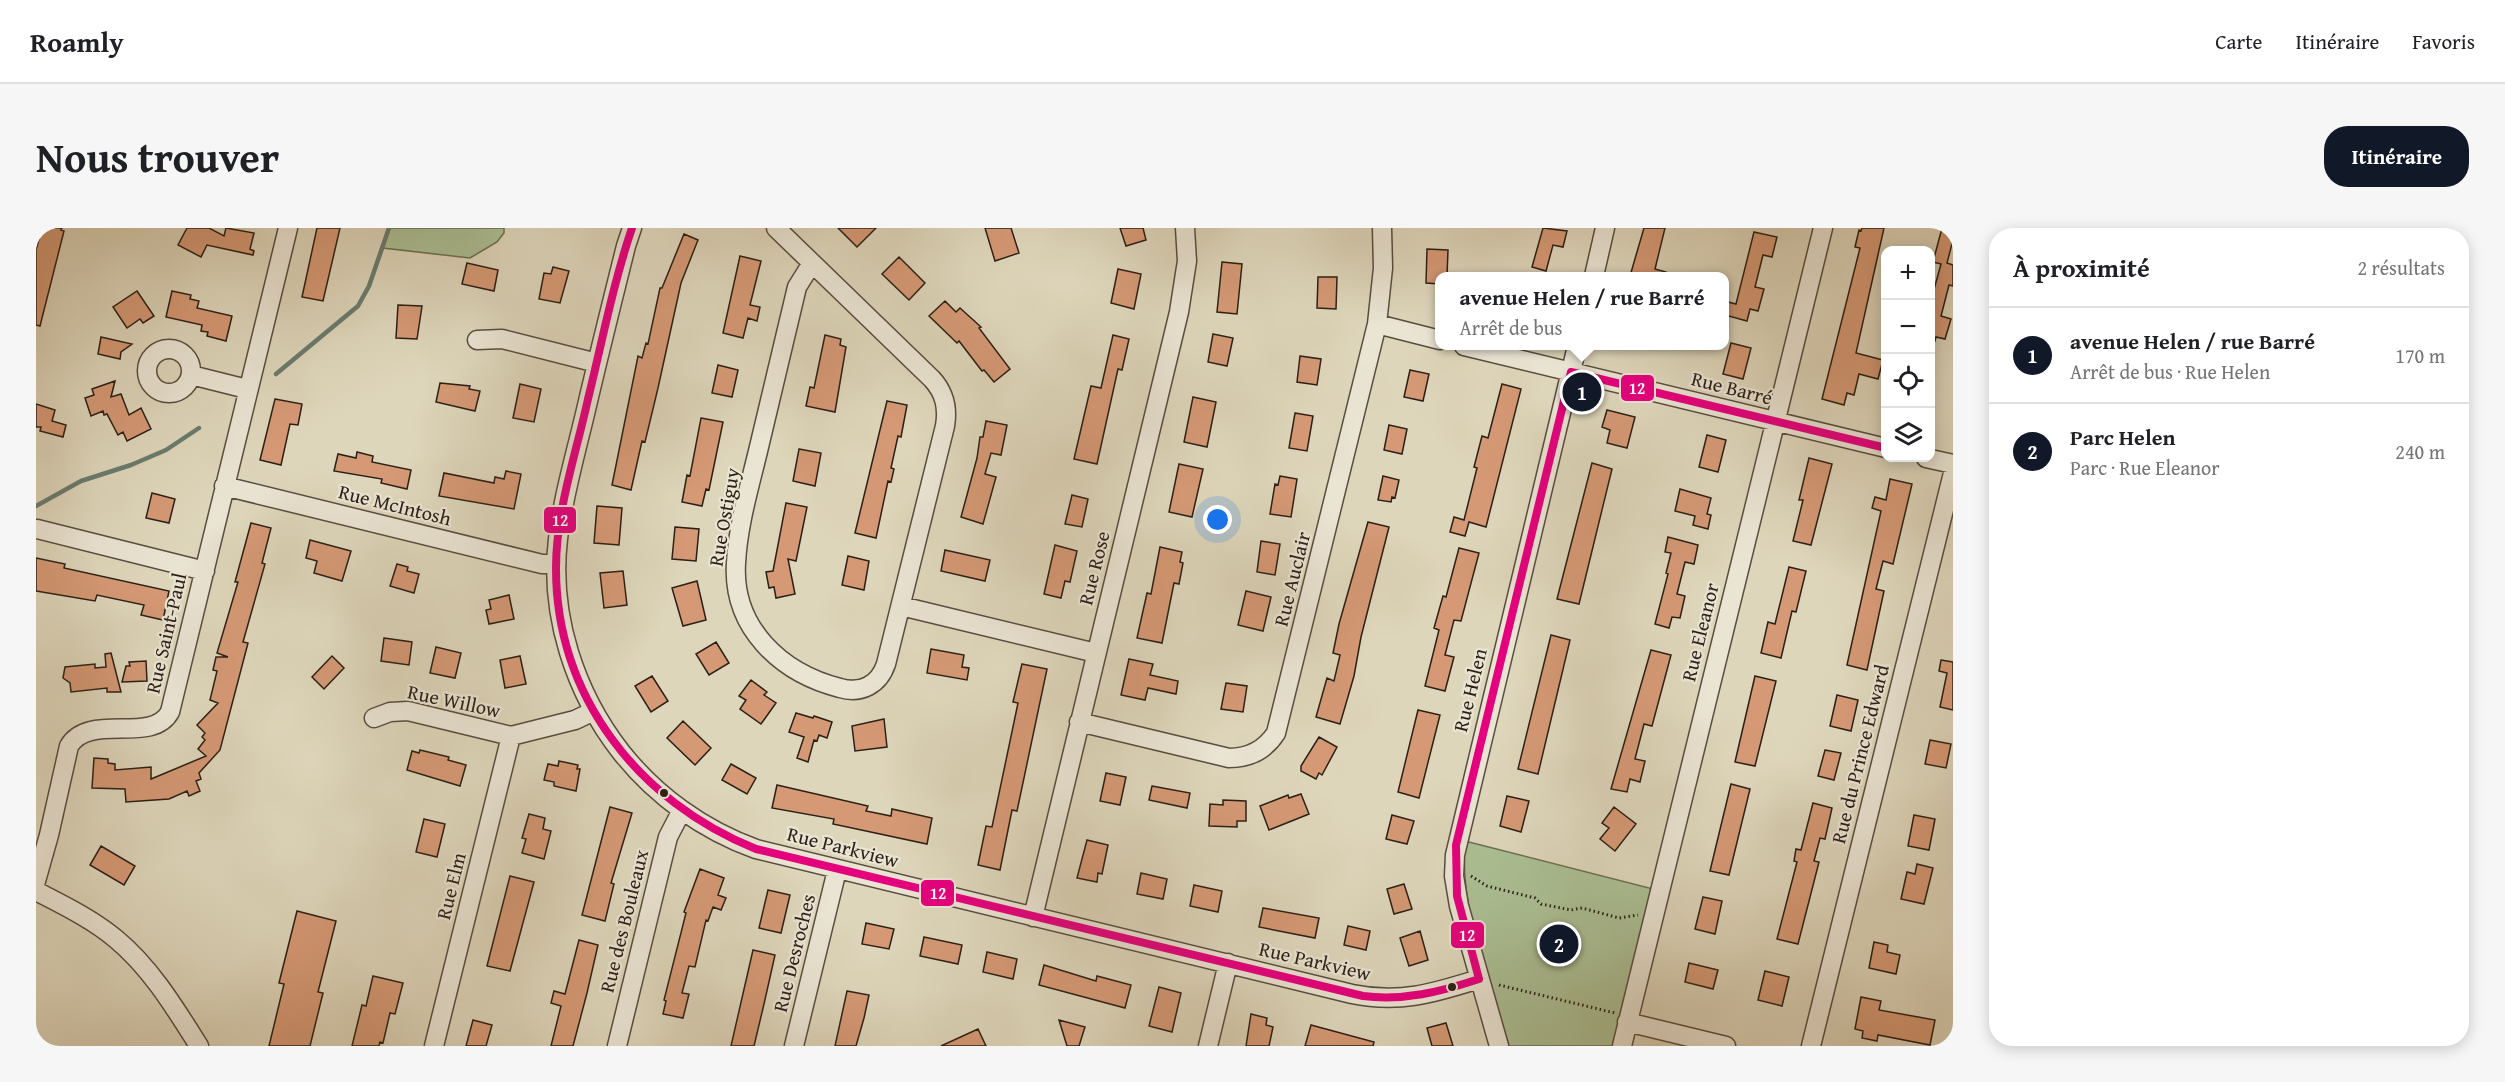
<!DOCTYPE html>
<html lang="fr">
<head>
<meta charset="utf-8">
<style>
	body { margin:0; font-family:"Gentium Book Plus",serif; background:#f6f6f6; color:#202124 }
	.controls { position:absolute; right:18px; top:18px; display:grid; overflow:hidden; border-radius:12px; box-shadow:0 3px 15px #0003 }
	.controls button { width:54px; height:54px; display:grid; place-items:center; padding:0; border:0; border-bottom:2px solid #e0e0e0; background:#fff; color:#202124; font:30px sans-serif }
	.you { position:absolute; left:1182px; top:292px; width:21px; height:21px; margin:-15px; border:4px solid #fff; border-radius:50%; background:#1a73e8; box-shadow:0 0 0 9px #1a73e833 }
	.badge { display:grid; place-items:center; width:39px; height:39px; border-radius:50%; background:#111827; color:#fff; font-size:20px; font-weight:700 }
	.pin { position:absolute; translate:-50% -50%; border:3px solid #fff; box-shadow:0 2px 6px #0006 }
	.popup { position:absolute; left:1399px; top:44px; width:294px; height:78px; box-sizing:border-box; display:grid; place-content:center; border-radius:12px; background:#fff; filter:drop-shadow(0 2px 4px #0005); font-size:20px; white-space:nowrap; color:#757577 }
	.popup b { font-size:22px; color:#202124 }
	.popup::after { content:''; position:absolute; left:50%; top:100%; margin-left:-12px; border:12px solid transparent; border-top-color:#fff }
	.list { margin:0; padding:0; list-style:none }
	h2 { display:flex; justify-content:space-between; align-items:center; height:78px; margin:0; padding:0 24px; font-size:26px }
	h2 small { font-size:20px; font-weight:400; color:#757577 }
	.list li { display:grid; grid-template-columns:39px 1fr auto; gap:18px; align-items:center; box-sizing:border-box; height:96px; padding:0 24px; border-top:2px solid #e0e0e0 }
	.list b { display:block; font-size:22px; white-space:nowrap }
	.list p { margin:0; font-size:20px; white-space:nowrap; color:#757577 }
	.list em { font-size:20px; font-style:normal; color:#757577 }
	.icon { flex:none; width:33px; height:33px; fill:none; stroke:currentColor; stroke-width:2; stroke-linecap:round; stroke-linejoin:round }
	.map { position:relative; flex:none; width:1917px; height:818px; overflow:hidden; border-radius:24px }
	header { display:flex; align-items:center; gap:36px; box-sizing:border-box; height:84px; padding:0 30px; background:#fff; border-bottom:2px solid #e0e0e0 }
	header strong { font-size:28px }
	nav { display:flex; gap:33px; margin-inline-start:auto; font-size:21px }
	.intro { display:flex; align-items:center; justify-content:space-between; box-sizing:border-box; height:144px; padding:0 36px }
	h1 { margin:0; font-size:42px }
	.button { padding:15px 27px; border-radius:24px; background:#111827; color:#fff; font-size:21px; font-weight:700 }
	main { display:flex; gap:36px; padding:0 36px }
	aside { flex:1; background:#fff; border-radius:24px; box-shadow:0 3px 15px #0003 }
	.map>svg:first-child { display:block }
</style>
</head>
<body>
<header>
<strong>Roamly</strong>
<nav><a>Carte</a><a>Itinéraire</a><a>Favoris</a></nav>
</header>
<div class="intro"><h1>Nous trouver</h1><a class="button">Itinéraire</a></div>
<main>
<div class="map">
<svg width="1917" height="818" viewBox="0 0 1917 818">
	<rect width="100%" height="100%" fill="#ded6bb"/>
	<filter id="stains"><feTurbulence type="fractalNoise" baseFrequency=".00333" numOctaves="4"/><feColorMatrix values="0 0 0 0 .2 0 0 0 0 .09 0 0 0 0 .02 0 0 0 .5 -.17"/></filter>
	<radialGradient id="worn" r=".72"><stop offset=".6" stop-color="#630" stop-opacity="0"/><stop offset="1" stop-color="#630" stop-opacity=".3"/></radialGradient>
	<path fill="#abbf94" stroke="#6b6f55" stroke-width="1.5" d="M352,0H468V5L461,14L434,30L347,20Z
		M1429,613L1617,661L1579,818H1473C1453,754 1423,680 1429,613Z"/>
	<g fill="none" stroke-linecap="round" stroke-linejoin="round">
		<path stroke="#6a7c6f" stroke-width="4.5" d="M240,146L322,78L333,58L353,0
			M0,278L45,253L95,237L130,222L163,200"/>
	</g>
	<path fill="#d59975" stroke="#2b1f16" stroke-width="1.5" d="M6,0H26L25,2L28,3L4,98L0,97V22Z
		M151,0H173L188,8L190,0L218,5L214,21L218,23L217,27L171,17L165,29L142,17Z
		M281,0H304L287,73L266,69Z
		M802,0H840L821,19Z
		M949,0H975L983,25L959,33Z
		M1084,0H1107L1110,12L1090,18Z
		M1507,0L1531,3L1527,19L1517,17L1510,43L1496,39Z
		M1608,0H1629L1619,41L1630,44V48H1594Z
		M1826,0H1848L1820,125L1847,132L1842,151L1823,146L1818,167L1811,165L1808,177L1786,171L1824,20L1819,19L1823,2L1825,3Z
		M1906,0H1917V12L1911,35L1917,37V58L1913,57L1905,88L1915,91L1909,111L1900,109L1899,113H1894V76L1905,36L1897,34Z
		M1718,4L1741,9L1736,29L1727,27L1719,59L1728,61L1722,83L1714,81L1711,93L1689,87L1692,74L1700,76Z
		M648,6L662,12L645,55L622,160L609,214L606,213L595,262L576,257L602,128L606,130L610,115L612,116L624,60H626Z
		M1391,21L1412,22L1411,48H1404V56L1390,55Z
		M704,28L725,33L714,77L724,79L721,93L712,90L707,110L687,105Z
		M863,29L889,55L873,72L846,46Z
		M1186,34L1206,36L1201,86L1181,84Z
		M431,35L462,42L458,63L426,56Z
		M517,39L533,43L524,75L503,71L508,45L515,46Z
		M1082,41L1105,46L1098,81L1075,75Z
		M1282,49H1301L1300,81L1281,80Z
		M101,63L118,88L107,95L104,91L91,100L77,79Z
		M136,63L155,67L154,71L163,73L161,80L196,88L190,113L171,108L172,104L165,103L166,97L130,89Z
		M909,73L920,84L924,80L945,99L943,100L974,141L958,154L948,142L946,143L923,113L921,115L893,88Z
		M362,77L386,78L381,111L360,110Z
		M1177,106L1197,110L1191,138L1172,134Z
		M789,107L805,111L804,117L810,119L799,184L770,178L774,159L778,160Z
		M1077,107L1093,111L1086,142L1082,141L1061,236L1038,231L1055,158L1065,160Z
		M65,109L96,116L85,124L84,131L62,126Z
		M1695,115L1715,120L1707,151L1687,146Z
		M1264,128L1285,131L1281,157L1261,154Z
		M682,137L702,142L696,169L676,165Z
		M1374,142L1393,146L1387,173L1368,169Z
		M79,153L75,169L85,166L93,187L105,180L115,201L91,213L87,204L82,207L71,186L68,187L67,183L55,188L49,170L58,167L56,161Z
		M404,155L434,158L433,161L444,163L439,183L400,174Z
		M484,156L505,161L498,194L477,190Z
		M1466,156L1485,161L1450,299L1433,294L1429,308L1414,304L1418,289L1428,292L1441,240L1438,239L1446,208L1452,210Z
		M1157,169L1180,174L1171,219L1148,214Z
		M239,171L266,176L262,197L254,196L245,237L224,232Z
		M851,173L871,177L865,209L862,208L855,240L858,241L855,254L852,253L840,310L819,305Z
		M0,176L19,182L16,193L30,197L27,209L4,203L5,199H0Z
		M1571,182L1599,189L1591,220L1571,215L1574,202L1566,199Z
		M1259,185L1277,188L1271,223L1253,220Z
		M665,190L687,194L673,262L670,261L666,278L646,274L651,247L654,248Z
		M950,193L971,197L965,227L955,225L949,246L960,249L947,296L925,289L941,230L944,209H947Z
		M1353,197L1371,201L1366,226L1348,222Z
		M1671,207L1690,212L1682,244L1663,239Z
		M763,221L785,225L779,258L757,253Z
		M321,224L337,228L336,234L375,242L371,261L345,255L346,251L298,243L302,226L320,230Z
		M1773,230L1796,236L1775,317L1757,313L1767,272H1763Z
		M1556,235L1576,241L1543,376L1521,371Z
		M1143,236L1167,241L1156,289L1133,284Z
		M470,243L485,246L478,281L403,268L408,245L458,255L459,249L468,251Z
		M1244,248L1261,251L1255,289L1234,286L1239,256L1242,257Z
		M1347,248L1363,252L1359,270L1356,269L1355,274L1342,272Z
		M1854,251L1876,256L1857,336L1847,333L1840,361L1848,363L1831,442L1811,437L1845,283L1836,280L1839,269L1850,272Z
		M1644,261L1675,270L1671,286L1675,287L1672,301L1657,297L1659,288L1639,283Z
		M116,265L139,271L133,295L110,290Z
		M1036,267L1052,271L1046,299L1029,296Z
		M750,275L771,279L760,333L752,331L759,366L740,370L738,359L733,360L730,344L737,343Z
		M561,278L586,280L583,317L558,315Z
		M1332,294L1353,299L1325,409L1318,448L1304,496L1280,489L1291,450L1298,453L1304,427L1297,425L1303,396Z
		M215,295L235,300L226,335L229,336L207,414L212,415L184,522L163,545L165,551L160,553L164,563L153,568L151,563L133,571L90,574L89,561L56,560L58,530L72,531V535L79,536V542L115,539V551L170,528L162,521L169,512L166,509L169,505L161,497L182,475L174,472L181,443L177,442L180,429H192L181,425L202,354H199Z
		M639,299L663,301L660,333L636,331Z
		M1632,309L1662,317L1658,336L1649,334L1641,366L1649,368L1644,390L1636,389L1633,400L1619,396L1632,346L1630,345L1635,325L1629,324Z
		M274,312L315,323L306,353L278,345L281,333L270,330Z
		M1225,313L1244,316L1239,347L1221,344Z
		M1019,317L1041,323L1034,354L1029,353L1025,370L1008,366Z
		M1124,319L1146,324L1144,334L1147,335L1143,356L1138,355L1126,415L1101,410L1111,365L1115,366Z
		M1423,320L1443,325L1425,393L1418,392L1409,427L1418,429L1409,463L1389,458L1403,402L1398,400L1407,368L1410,369Z
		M909,322L954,332L949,353L905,343Z
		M812,328L833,333L828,362L806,357Z
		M0,330L29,336L28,340L133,363L127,392L105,387L108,377L61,367L59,373L0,363Z
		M361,336L372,339L371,343L383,346L378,365L354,358Z
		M1753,339L1770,343L1760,384L1756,383L1745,430L1725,425L1732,394L1739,396Z
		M587,343L591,377L568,380L564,345Z
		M661,353L670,392L647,398L636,360Z
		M1210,363L1235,369L1227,403L1202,397Z
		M473,367L478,391L453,396L450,382L455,381L453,372Z
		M1515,407L1534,412L1502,546L1482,541Z
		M348,410L376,414L373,437L345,433Z
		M680,414L693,435L673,447L660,426Z
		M400,419L425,425L419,450L394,445Z
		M895,421L928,427L926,439L933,440L931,452L891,445Z
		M1615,422L1635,427L1616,498L1608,496L1599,531L1609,533L1604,554L1594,551L1591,564L1575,561Z
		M75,425L85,464H71V460L35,464L34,455L27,450L29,439L59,436V440L70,439L69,426Z
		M296,428L308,440L288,461L276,449Z
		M484,428L490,456L469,460L464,432Z
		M1093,431L1117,436L1114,447L1142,453L1140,466L1112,460L1109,472L1085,467Z
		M1905,432L1917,434V482L1904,479L1911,445L1903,443Z
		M110,433L111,453L86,454L90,438H94L93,434Z
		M986,436L1011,441L981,583L976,582L964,642L942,637L950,598L956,599L982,475L977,474Z
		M616,448L632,473L615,484L599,458Z
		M1719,448L1740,453L1719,538L1699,534Z
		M715,452L731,464L728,467L740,475L725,496L704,481L710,472L703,468Z
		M1190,455L1211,458L1207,484L1185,481Z
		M1801,467L1822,472L1815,503L1794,498Z
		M1382,482L1404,487L1383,570L1362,564Z
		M760,485L777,490L778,488L796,494L791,510L783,507L781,513L778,512L772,534L761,530L768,509L753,504Z
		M848,491L851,519L819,523L816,498Z
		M647,493L675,520L659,537L631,510Z
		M1283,509L1301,519L1286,547L1283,545L1280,551L1265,543V538Z
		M1894,512L1915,516L1910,540L1889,536Z
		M384,522L413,529L412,532L430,537L424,558L371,542L376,523L383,525Z
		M1789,522L1805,525L1798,552L1782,548Z
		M523,533L542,537L541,541H544L540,563L518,558V554L508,552L512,536L522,538Z
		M695,536L720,550L711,566L686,552Z
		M1070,545L1090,549L1084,577L1064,573Z
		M1695,556L1714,561L1693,647L1674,643Z
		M741,557L832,578L830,583L855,588L856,581L896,590L891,616L797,596L798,591L736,580Z
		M1116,558L1154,565L1151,580L1113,572Z
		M1265,566L1273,586L1233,602L1224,578L1252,567L1253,570Z
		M1471,568L1493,573L1485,604L1464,598Z
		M1187,572L1210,573V593H1201V599L1173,598L1174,576L1187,577Z
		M1777,575L1796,580L1789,611L1784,610L1778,633L1783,634L1762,716L1741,711L1761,634L1758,633L1760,621L1765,622Z
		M574,579L596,585L575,655L578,656L569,693L546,687Z
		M1578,579L1600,596L1579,623L1564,611L1573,600L1566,595Z
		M493,586L509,590L507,601L515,603L508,631L486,625L490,611L486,610Z
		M1356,587L1378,593L1371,616L1350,611Z
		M1878,587L1899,591L1893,622L1872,618Z
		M388,591L409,596L401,629L380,624Z
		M1051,612L1072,617L1066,646L1062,645L1061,654L1041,650Z
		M65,618L99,638L88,657L54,637Z
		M1881,636L1897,640L1888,676L1865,671L1871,644L1879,646Z
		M664,641L688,650L682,667L690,670L685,682L677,679L672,693L670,692L659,739L653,738L646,765L653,766L647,790L627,786L630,773L628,772L650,685L648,684Z
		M1105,645L1131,651L1127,671L1101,666Z
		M474,648L498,654L474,743L451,738Z
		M1368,656L1376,681L1358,686L1351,661Z
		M1158,657L1186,663L1182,684L1154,678Z
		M732,662L754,667L745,705L723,700Z
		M1667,669L1686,673L1679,706L1659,701Z
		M1227,680L1283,690L1279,710L1223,699Z
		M261,683L300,693L282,764L287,765L274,818H233L248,756L243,755Z
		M830,695L858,701L853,721L826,716Z
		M1312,698L1334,703L1330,722L1308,717Z
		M1384,703L1392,732L1373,738L1364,710Z
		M888,709L926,717L922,736L884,728Z
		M543,712L562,717L551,765L537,818H515L525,778L515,775L518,763L529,766Z
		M1838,714L1852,717L1851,724L1864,727L1860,746L1833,740Z
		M717,722L739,727L728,776L718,818H695Z
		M951,724L981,731L977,751L947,744Z
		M1653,735L1682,742L1677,761L1649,754Z
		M1008,737L1060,753L1061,748L1095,757L1089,780L1003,757Z
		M1729,743L1753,749L1746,778L1722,772Z
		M337,748L367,755L359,786L354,785L347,815L344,814L343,818H316L326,777L330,778Z
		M1123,759L1145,765L1136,804L1113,798Z
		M811,763L833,767L828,790L820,818H799Z
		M1825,769L1845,773L1843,782L1899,792L1894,817L1842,807L1841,813L1826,810L1827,803L1819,801Z
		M1215,786L1231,790L1230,797L1237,799L1233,818H1210Z
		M437,792L456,797L450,818H430Z
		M1023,792L1049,799L1043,818H1031Z
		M1410,795L1417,818H1396L1391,800Z
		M1275,797L1338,814L1337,818H1269Z
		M942,801L950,818H905Z"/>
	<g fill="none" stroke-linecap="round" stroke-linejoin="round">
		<defs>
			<path id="minor" d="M596,0L590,18C576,74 562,130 549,186C539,228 527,269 522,311C513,387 539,465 585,524C620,568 667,602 720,621L1316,766C1364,776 1398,765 1443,751
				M740,0L896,151C909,165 912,180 909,198L850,436C843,457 825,466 804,460C745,445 696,400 700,335C702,296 714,257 723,219C736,166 748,112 761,59L776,35
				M1558,48L1569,0
				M1341,96L1404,112
				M441,112L466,111L561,135
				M1428,118L1850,220
				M111 143a22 22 0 1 1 44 0a22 22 0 1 1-44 0Z
				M155,147L211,161
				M1890,230L1917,236
				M188,258L506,336H520
				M1,301L169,343
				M865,378L1060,425
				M338,490L354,484L372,483L475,508L539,492L558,483
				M1043,494L1193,530C1213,530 1229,522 1240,505L1341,96L1347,40L1346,0
				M0,653L13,607L33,518C53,484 116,517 134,484L252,0
				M0,663C27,677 56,691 80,711C115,740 139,780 163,818
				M997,689L1143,84L1151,33L1149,0
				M1591,794L1690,818
				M398,818L475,508
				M581,818L632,609L646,582
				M758,818L801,642
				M1172,818L1192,735
				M1463,818L1423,678L1418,648L1419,627L1541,118
				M1586,818L1787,0
				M1775,818L1917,245"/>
		</defs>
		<use href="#minor" stroke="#584d3f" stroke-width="21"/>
		<path stroke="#2b1f16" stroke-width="3" stroke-dasharray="1.5 3" stroke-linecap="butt" d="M1435,648L1451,658L1499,670L1505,676L1535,682L1546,680L1583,690L1602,687
			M1463,757L1579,785"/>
		<use href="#minor" stroke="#eae4d3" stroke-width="18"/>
		<defs>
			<path id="bus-1" d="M596,0C577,56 566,114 552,171C540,226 520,283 520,340C520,469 603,574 720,621L1327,768C1368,773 1404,764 1443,751L1421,668L1420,617L1535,144L1850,220"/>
		</defs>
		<use href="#bus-1" stroke="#eae4d3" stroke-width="12"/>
		<use href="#bus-1" stroke="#e5007d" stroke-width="8"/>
	</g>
	<g fill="#2b1f16" stroke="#eae4d3" stroke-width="2">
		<circle cx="628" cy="565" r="5"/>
		<circle cx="1416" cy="759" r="5"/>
	</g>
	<g text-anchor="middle" stroke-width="4.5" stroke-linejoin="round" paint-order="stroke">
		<g font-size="20" fill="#2b1f16" stroke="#eae4d3">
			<text transform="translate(1696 160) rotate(14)" y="7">Rue Barré</text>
			<text transform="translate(359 277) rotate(14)" y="7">Rue McIntosh</text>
			<text transform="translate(688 289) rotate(-80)" y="7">Rue Ostiguy</text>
			<text transform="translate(1058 340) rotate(-76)" y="7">Rue Rose</text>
			<text transform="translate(1256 351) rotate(-76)" y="7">Rue Auclair</text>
			<text transform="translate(1664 404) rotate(-76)" y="7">Rue Eleanor</text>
			<text transform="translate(130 405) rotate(-77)" y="7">Rue Saint-Paul</text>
			<text transform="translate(1434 462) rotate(-76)" y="7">Rue Helen</text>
			<text transform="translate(418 473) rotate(12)" y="7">Rue Willow</text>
			<text transform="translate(1824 526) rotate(-76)" y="7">Rue du Prince Edward</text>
			<text transform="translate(807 619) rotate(14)" y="7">Rue Parkview</text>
			<text transform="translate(415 658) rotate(-76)" y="7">Rue Elm</text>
			<text transform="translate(588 693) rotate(-76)" y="7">Rue des Bouleaux</text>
			<text transform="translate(758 725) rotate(-76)" y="7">Rue Desroches</text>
			<text transform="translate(1279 733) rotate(13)" y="7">Rue Parkview</text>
		</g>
	</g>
	<g stroke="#eae4d3" stroke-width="2">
		<rect x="1584" y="146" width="35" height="28" rx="6" fill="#e5007d"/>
		<rect x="507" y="278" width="34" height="28" rx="6" fill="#e5007d"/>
		<rect x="884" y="651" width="35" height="28" rx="6" fill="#e5007d"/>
		<rect x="1414" y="693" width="35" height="28" rx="6" fill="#e5007d"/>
	</g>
	<g font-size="16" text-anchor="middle" font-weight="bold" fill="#fff">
		<text x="1601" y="166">12</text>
		<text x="524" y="298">12</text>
		<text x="902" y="671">12</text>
		<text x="1431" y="713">12</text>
	</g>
	<rect width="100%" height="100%" filter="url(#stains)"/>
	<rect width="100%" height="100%" fill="url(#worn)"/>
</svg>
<div class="controls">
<button>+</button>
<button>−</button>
<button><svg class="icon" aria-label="locate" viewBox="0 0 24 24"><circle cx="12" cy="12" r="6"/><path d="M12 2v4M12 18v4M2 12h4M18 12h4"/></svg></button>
<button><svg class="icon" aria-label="layers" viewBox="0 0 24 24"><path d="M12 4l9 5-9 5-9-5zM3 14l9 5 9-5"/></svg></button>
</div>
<div class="you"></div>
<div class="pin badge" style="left:1546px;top:164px">1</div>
<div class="popup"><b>avenue Helen / rue Barré</b>Arrêt de bus</div>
<div class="pin badge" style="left:1523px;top:716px">2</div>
</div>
<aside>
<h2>À proximité<small>2 résultats</small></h2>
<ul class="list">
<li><span class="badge">1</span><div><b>avenue Helen / rue Barré</b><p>Arrêt de bus · Rue Helen</p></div><em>170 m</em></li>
<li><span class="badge">2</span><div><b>Parc Helen</b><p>Parc · Rue Eleanor</p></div><em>240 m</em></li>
</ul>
</aside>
</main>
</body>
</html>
